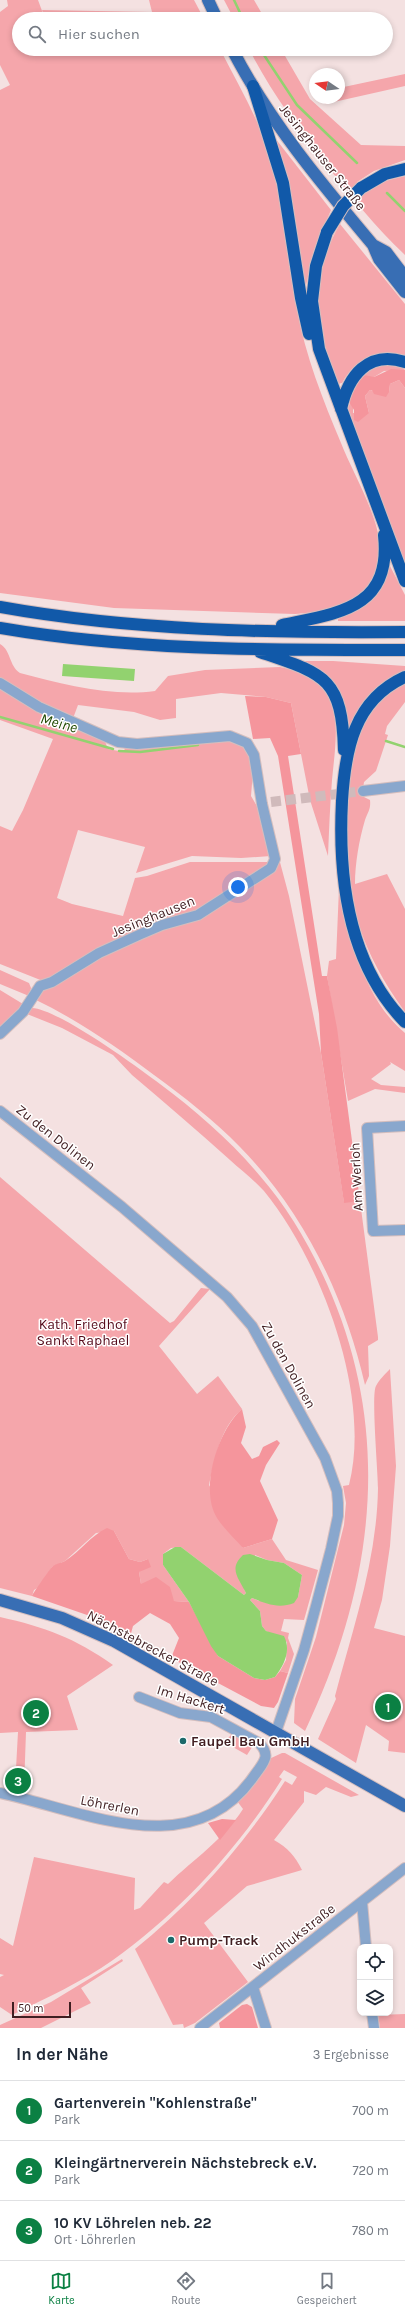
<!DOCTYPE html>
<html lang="de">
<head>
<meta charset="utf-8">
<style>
	body { margin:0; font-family:Karla,sans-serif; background:#f2f2f3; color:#1f2937 }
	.controls { position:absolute; right:12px; bottom:12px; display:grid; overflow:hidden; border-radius:8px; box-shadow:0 2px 6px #0003 }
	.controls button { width:36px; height:36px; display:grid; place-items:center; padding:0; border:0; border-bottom:1px solid #e0e1e3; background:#fff; color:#1f2937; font:20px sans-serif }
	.compass { position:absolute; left:309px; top:68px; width:36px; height:36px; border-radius:50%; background:#fff; box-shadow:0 2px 6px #0003; rotate:283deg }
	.scale { position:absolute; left:12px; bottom:10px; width:59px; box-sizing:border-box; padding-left:4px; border:2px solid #401e21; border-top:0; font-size:11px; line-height:14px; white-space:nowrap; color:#401e21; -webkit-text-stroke:3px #fff; paint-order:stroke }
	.you { position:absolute; left:238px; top:887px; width:14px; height:14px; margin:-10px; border:3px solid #fff; border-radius:50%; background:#1a73e8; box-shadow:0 0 0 6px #1a73e833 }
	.badge { display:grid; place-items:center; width:26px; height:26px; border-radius:50%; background:#0b8043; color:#fff; font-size:13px; font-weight:700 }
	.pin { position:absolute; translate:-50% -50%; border:2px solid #fff; box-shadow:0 1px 4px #0006 }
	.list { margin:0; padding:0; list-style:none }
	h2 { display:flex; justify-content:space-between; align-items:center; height:52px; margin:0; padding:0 16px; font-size:17px }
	h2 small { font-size:13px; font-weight:400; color:#747a83 }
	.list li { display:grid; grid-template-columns:26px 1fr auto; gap:12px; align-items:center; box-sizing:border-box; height:60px; padding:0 16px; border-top:1px solid #e0e1e3 }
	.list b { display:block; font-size:15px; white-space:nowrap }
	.list p { margin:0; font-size:13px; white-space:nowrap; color:#747a83 }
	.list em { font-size:13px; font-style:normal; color:#747a83 }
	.icon { flex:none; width:22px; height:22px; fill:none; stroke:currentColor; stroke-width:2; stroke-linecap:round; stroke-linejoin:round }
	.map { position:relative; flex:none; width:405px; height:2028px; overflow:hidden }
	.search { position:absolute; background:#fff; box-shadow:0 2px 6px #0003; left:12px; right:12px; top:12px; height:44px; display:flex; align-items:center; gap:10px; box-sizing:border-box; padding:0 14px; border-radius:22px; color:#747a83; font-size:15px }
	.sheet { height:232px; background:#fff }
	nav { display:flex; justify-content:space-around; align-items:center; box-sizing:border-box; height:56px; border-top:1px solid #e0e1e3; background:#fff; font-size:11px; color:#747a83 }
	nav a { display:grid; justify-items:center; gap:2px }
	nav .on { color:#0b8043 }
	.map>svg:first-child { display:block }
</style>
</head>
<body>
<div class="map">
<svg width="405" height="2028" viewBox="0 0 405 2028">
	<rect width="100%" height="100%" fill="#f4e1e1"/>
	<path fill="#f5a6ab" d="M7,0H38L45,19H19V49H220C240,88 262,125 274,167C288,213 288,262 297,309C305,355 323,400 341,443C353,474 383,522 380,556C375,602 334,611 295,614L114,608L0,593V90L10,85L0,65V12L8,6Z
		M149,0H194L204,19H46L42,10L152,12Z
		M224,0H254L265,19H234Z
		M249,49H281L310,99L361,145L405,146V160L374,171L357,182L365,192L385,181L405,176V255C375,227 350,195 325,163C297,127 270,90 249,49Z
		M405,74V86L325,104L321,98H339V88Z
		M275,138L331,210L314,250L305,290Z
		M340,224L405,304V358C375,359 358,354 342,383L338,384C333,372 325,358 321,345C311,305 319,259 340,224Z
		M388,365L402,367L405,370L384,371L374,377L353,407V413H369L365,396L370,390L389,392L390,384L399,380L405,388V571L348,408L362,374L373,367Z
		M390,566L405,595V621H338V619C362,609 380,590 390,566Z
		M0,644C11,650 9,666 20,673C63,684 110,697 155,691L168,676L205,670L280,667C348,679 337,728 332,780C330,805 329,831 328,856L310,800L291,703L266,697L221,693L176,699V718L160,720L134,712L78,705L72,721L104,739L108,749L124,752L125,747L224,739L242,745L249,753L253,771L251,796L258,808L271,856L241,858L192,856L136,873L145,847L78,830L57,898L72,904L123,916L135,878L147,876L190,862H270L269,865L212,904L43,981L0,964V826L12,831L23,810L53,739L0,720Z
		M304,661H333L405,666V672L349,734C340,692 343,684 304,661Z
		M405,681V702L387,726L385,734L388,735L376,771L364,782L362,796L370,800C371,809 368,812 365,820C359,840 355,864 355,884L387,874L405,909V1012C353,940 342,884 348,797C350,773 352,746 362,723C370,705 389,692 405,681Z
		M277,851L289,896L321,1053L344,1202L360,1201L378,1337V1340L368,1346L369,1376L365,1385C345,1297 304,1212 240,1147C214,1120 184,1097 154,1075C117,1047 76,1019 34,999L37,993L95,958L148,934L188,921L275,869Z
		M339,888C351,938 363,998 405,1033V1071L390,1062L391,1064L371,1079L381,1085L405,1087V1093L375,1089L348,1101L327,976L329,961L336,959Z
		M0,970L29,983L31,988L29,996L0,984Z
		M0,990L23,1004L0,1030Z
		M32,1008C58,1009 136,1066 160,1084C196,1111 231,1141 260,1176C288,1208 310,1246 327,1284C394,1434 374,1586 305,1731L294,1723L295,1699L316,1637L344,1525L346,1503L343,1486L349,1485C372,1395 321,1261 264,1191C254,1180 241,1170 230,1160C198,1131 165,1103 132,1075L113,1055L62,1028L27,1014Z
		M0,1177L170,1323L174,1321L201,1288L210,1289L159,1346L197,1394L218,1376L242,1409C220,1428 215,1458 209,1485L243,1548L272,1539L286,1560L318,1570L304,1620L284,1619L281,1631L289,1633L288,1638L294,1654L288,1673L280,1671L286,1660L287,1642L266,1631L262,1626L260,1611L250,1600L252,1598L259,1601L298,1597L302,1575L284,1563L267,1560L255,1555L244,1589L246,1593L244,1595L181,1547L171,1548L163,1554V1565L189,1602L174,1601L141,1584L139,1572L148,1559L140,1562L129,1559L114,1531L96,1533L65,1561L52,1567L39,1587L34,1590L32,1596L0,1588Z
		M390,1369L396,1466L390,1546L382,1600L374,1628L405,1636V1753L388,1751L389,1741L366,1725L356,1763L318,1739L336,1699L335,1696C353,1628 377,1560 378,1488C378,1471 371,1394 376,1386C379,1380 385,1374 390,1369Z
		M0,1617C45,1627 75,1638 113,1665L67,1696L78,1730L26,1732L24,1788L15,1787L18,1732L0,1733Z
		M233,1733L254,1744L247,1755L224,1742Z
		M282,1753H285L359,1795L351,1797L326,1787L316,1795L304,1791V1802L274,1840C288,1848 295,1856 302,1870L247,1886L204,1923L248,1982L195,2023L184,2028L183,2024L173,2025L135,1949C194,1901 244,1845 285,1781L292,1785L297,1777L284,1770L279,1777L282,1779C237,1850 181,1911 113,1960C82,1982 46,1998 12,2015L0,2007V1977L4,1975L0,1974V1938L13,1946L34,1857L135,1878L134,1910L140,1908L164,1882L168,1884C194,1859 223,1840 243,1809L237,1801L269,1759Z
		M122,1959L123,1961L81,1988L91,2003L41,2028H0V2025L51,2002Z
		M405,2014V2028H380L378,2015Z"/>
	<path fill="#f5959c" d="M391,369L405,370V388L399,380L390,384L389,392L386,397L374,394L372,390H370L365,396L369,413L358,422L354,420V410L349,402L354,385L364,375L374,377Z
		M245,696L266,697L291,703L301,754L288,756L322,976H327L337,1028L360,1201L344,1203L321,1053L319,1014L278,756L270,738L253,739Z
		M242,1409L246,1427L241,1443L252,1459L259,1456L263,1447L277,1440L280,1443L266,1465L260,1481L278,1520L272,1539L243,1548C235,1539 224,1529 217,1518C199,1489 218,1430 242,1409Z
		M107,1528L114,1531L129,1559L140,1562L148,1559L151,1567L139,1572L141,1584L156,1577L170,1587L174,1601L189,1602L218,1656L254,1678L265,1680L275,1677L280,1671L288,1673L278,1702L274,1708L261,1706L171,1658L179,1638L170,1624L150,1613L133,1626L130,1637L90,1616L32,1596C33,1593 48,1572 51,1568C54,1564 61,1563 65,1561C81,1551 90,1536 107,1528Z
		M222,1819L236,1820L220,1840L208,1823Z
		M247,2004L252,2007L258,2028H220L219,2023L242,2005Z"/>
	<path fill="#92d26f" d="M63,664L135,669L134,681L62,676Z
		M175,1547H181L244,1595L246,1593C239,1578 228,1569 243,1555L250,1554L267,1560L284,1563L302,1575L298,1597L294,1603C279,1609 266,1604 252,1598L250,1600L260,1611L262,1626L266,1631L284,1636C291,1650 285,1664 275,1677L265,1680L254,1678L218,1656L211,1646L189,1602L163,1565V1554Z"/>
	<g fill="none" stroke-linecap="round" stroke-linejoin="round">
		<path stroke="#92d26f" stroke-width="2.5" d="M234,0L243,19
			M260,49L297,105L357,163
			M387,193L405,211
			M0,717L113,749
			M386,741L405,747
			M119,751L140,752L198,745"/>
		<path stroke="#d0babb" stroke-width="10" stroke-dasharray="10 5" stroke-linecap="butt" d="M271,802L363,791"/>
		<defs>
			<path id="minor" d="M0,683L39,707L118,742L137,744L230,736L247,743L254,755L262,804L275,859L271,868L198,915L162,925L141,934L99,953L52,982L40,986L23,1012L0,1034
				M363,791L405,786
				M0,1111L122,1207L227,1297L252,1326L325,1458L337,1491L338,1503V1516L331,1549L316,1606L304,1650L276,1732
				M405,1126L367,1128L373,1231L405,1230
				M0,1793C82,1810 192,1866 254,1776C263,1763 272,1756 259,1743L211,1717L180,1713L139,1697
				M362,1902L366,1947
				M253,1987L266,2028
				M372,2013L374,2028
				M200,2028L405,1868"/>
			<path id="major" d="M208,0L217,19
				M232,49C269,121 321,183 373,245L379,259L405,292
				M373,245L386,252L405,277
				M0,1600L62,1618L114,1641L405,1806"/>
			<path id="highway" d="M253,86L283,183L301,298L309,334
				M361,188L385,174L405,169
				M327,232L316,266L312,301L319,349L405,581
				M341,409C348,376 368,350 405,362
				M0,607C133,631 271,633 405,632
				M282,625C338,613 392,609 384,535
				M0,628C134,651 270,650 405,650
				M260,652C324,674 342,677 344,750
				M405,677C354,700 345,750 342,801C338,878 349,965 405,1022"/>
		</defs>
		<use href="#minor" stroke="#d4bebe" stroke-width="12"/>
		<use href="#major" stroke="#d4bebe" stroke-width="14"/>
		<use href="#highway" stroke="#d4bebe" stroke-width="14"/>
		<use href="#minor" stroke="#89a7cd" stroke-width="10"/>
		<use href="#major" stroke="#386eb4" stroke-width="12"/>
		<use href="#highway" stroke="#1159a9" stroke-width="12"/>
		<defs>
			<path id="highway-bridge" d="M327,232L343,206L361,188"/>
		</defs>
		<use href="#highway-bridge" stroke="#d4bebe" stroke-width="14" stroke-linecap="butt"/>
		<use href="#highway-bridge" stroke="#1159a9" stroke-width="12"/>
	</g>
	<g fill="#1c696a" stroke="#fff" stroke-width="1.5">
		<circle cx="183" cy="1741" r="4"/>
		<circle cx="171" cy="1940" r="4"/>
	</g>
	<g text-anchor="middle" stroke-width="3" stroke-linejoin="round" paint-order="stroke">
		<g font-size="14" fill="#401e21" stroke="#fff">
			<text transform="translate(323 157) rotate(52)" y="5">Jesinghauser Straße</text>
			<text transform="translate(153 916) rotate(-22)" y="5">Jesinghausen</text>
			<text transform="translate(56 1137) rotate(38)" y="5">Zu den Dolinen</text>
			<text transform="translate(356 1177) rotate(-93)" y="5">Am Werloh</text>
			<text transform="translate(289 1365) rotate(61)" y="5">Zu den Dolinen</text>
			<text transform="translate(153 1648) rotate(28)" y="5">Nächstebrecker Straße</text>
			<text transform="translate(191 1699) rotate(17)" y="5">Im Hackert</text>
			<text transform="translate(110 1805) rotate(11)" y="5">Löhrerlen</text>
			<text transform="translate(294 1937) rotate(-38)" y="5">Windhukstraße</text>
		</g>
		<g font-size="14" fill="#550a1a" stroke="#fff">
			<text x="83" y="1329">Kath. Friedhof<tspan x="83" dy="16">Sankt Raphael</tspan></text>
		</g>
		<g font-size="14" font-weight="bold" fill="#401e21" stroke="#fff" text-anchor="start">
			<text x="191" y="1746">Faupel Bau GmbH</text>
			<text x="179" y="1945">Pump-Track</text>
		</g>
		<g font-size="15" font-style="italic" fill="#224a03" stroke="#fff">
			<text transform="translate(59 723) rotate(16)" y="5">Meine</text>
		</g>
	</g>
</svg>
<div class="controls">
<button><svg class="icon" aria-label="locate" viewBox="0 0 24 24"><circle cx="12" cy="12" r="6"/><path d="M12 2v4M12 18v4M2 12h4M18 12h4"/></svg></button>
<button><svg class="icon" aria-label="layers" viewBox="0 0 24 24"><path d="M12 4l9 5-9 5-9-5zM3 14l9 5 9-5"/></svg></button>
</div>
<svg class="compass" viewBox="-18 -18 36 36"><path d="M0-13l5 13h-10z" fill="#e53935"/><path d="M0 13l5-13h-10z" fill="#747a83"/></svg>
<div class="scale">50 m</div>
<div class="you"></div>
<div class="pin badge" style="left:388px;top:1707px">1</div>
<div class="pin badge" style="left:36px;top:1713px">2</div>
<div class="pin badge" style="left:18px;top:1781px">3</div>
<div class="search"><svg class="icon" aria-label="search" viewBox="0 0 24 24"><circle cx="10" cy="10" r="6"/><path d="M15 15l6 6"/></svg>Hier suchen</div>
</div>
<section class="sheet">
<h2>In der Nähe<small>3 Ergebnisse</small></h2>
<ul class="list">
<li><span class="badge">1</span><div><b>Gartenverein &quot;Kohlenstraße&quot;</b><p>Park</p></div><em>700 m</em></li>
<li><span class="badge">2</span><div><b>Kleingärtnerverein Nächstebreck e.V.</b><p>Park</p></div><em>720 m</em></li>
<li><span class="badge">3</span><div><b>10 KV Löhrelen neb. 22</b><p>Ort · Löhrerlen</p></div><em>780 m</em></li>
</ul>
</section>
<nav>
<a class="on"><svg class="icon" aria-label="map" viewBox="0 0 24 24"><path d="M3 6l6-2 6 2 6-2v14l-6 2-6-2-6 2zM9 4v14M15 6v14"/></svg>Karte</a>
<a><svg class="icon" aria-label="directions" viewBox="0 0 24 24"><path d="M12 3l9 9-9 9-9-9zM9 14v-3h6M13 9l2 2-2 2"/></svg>Route</a>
<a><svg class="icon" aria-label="saved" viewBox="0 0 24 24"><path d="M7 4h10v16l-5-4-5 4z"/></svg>Gespeichert</a>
</nav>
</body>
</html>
